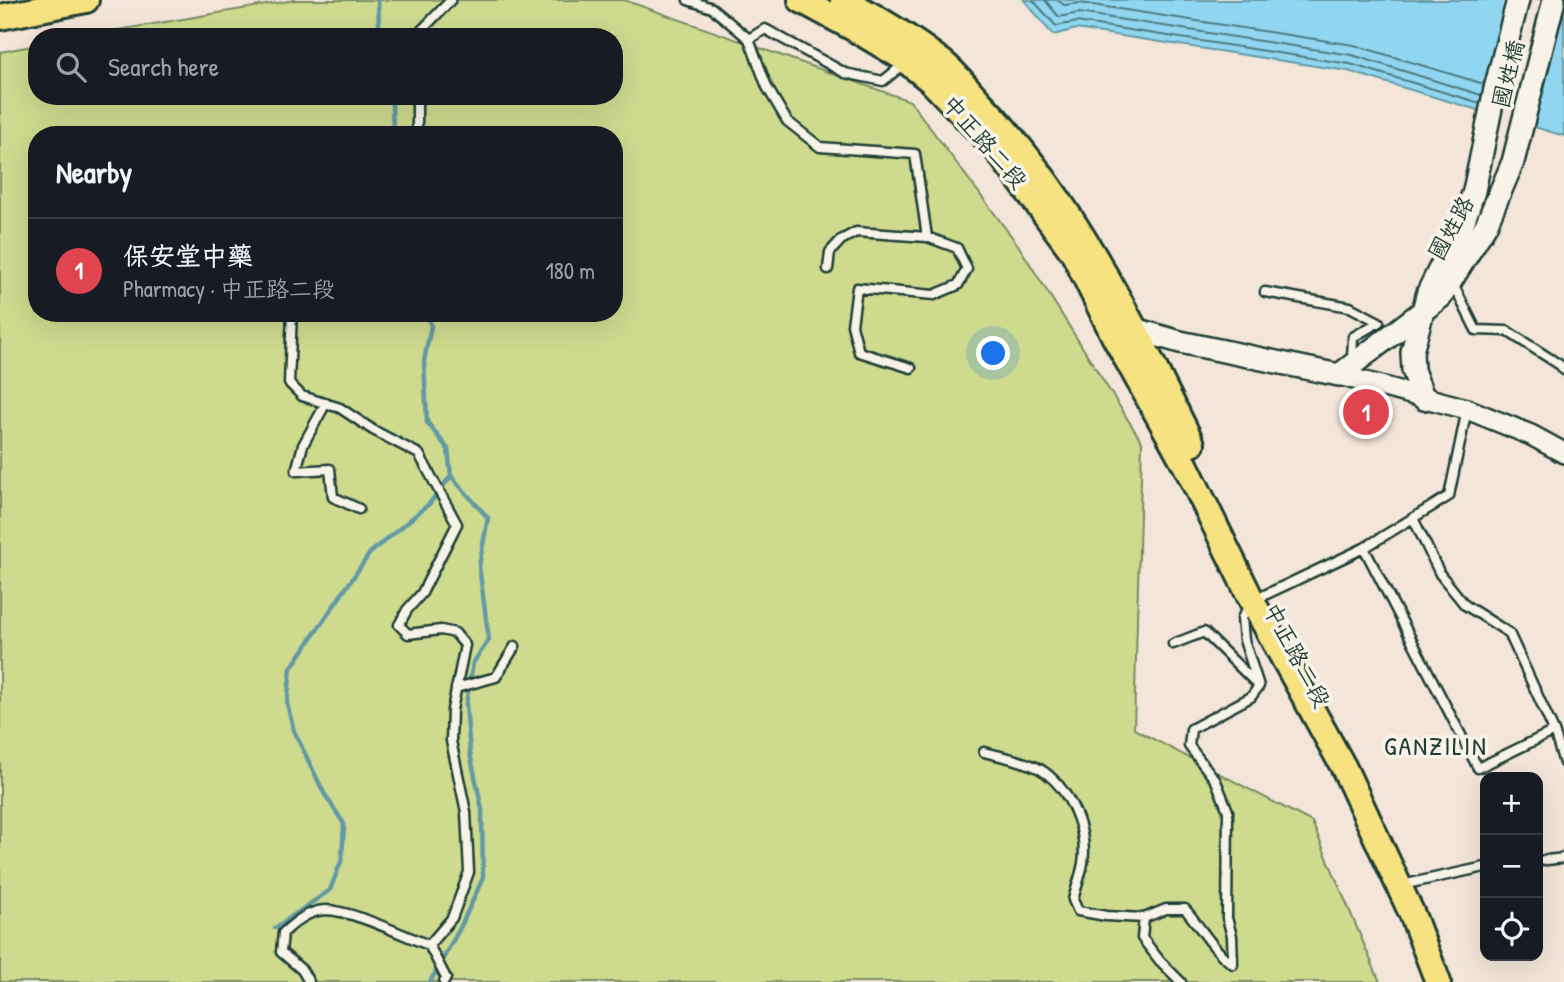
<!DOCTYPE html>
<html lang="en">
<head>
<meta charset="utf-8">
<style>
	body { margin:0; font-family:"Patrick Hand","LXGW WenKai TC",sans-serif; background:#20242c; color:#f1f3f6 }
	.controls { position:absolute; right:21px; bottom:21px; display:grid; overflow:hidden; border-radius:14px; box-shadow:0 7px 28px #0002 }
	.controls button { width:63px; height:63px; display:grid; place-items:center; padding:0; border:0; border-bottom:2px solid #363941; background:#171b24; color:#f1f3f6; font:35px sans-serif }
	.you { position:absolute; left:994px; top:354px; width:24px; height:24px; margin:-18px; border:5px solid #fff; border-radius:50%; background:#1a73e8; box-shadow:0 0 0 10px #1a73e833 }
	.badge { display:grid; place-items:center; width:46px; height:46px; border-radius:50%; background:#1f6fb2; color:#fff; font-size:23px; font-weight:700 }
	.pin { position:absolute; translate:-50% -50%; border:4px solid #fff; box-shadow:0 2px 7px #0006 }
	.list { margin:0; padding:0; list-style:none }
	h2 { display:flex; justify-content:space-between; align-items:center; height:91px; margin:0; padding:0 28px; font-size:30px }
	h2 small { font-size:23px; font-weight:400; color:#9ea1a6 }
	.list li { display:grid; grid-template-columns:46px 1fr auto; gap:21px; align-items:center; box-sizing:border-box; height:105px; padding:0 28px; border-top:2px solid #363941 }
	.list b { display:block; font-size:26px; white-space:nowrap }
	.list p { margin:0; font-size:23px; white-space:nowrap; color:#9ea1a6 }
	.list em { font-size:23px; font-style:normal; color:#9ea1a6 }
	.icon { flex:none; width:38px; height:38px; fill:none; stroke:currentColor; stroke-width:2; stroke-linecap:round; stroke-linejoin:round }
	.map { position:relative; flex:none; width:1564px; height:982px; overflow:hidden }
	.search { position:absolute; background:#171b24; box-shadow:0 7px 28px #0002; left:28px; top:28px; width:595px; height:77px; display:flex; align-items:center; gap:18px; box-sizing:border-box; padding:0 24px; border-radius:28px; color:#9ea1a6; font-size:26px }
	.panel { position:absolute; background:#171b24; box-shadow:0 7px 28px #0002; left:28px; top:126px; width:595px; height:196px; border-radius:28px }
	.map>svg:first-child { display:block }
</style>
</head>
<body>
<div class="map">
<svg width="1564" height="982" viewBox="0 0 1564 982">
	<rect width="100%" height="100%" fill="#f3e5d9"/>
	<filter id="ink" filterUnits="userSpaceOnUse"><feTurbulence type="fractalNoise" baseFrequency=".0143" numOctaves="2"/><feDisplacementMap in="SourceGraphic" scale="14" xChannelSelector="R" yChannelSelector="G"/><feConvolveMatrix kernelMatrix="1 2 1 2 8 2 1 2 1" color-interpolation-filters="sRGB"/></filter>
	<g filter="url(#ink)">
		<path fill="#ceda8e" stroke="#768c61" stroke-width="2" fill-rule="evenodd" d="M295,0H624L910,101L1018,245L1142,442L1134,729L1312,822L1380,982H0V52L37,45V96H614V37H77ZM37,135H614V313H37Z"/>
		<path fill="#90d6f1" stroke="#6399a5" stroke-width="2" d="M1024,0H1564V136L1348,71L1076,29L1053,35Z"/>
		<path fill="#f3e5d9" d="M1504,0H1564L1531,130L1478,114Z"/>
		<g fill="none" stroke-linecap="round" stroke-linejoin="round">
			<path stroke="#4c7a80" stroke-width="2" d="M1033,0L1056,26L1077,22L1350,64L1480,103
				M1045,0L1059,17L1079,13L1352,55L1481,95
				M1058,0L1064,5L1080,3L1354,45L1484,84"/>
			<path stroke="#6399a5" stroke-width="4.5" d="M377,37L379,26L378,0
				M389,96L392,103L393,135
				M426,313L431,326L424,361L427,422L448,449L451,476L488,518L479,566L489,640L473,663L466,704L470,753L482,809L483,878L460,928L430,982
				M275,928L330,890L342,859L344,824L324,793L294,731L287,704L291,668L370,553L429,504L451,476"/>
			<defs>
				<path id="service" d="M688,0L712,8L749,39L767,87L787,121L820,147L915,154L927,237L957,248L967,269L958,285L934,295L857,288L852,325L859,352L911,368
					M419,37V33L451,0
					M749,39L765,29L845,73L883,81L904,64
					M417,135V96
					M828,269L830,252L841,240L856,232L927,237
					M1453,284L1476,330L1507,331L1560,365L1564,370
					M1265,292L1350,307L1379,322L1353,337L1352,359
					M292,313L289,383L302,396L340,408L373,430L419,454L457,524L422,593L407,610L399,625L408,634L441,630L455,633L465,645L452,710L451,741L466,812L469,872L452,918L429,945L446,978L444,982
					M326,403L303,445L296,471L330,469L333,497L359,509
					M1413,518L1440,574L1465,605L1509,633L1554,731
					M1364,548L1478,768L1554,731L1564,763
					M1173,644L1204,632L1257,684
					M456,688L496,677L515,646
					M984,752C999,756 1016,759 1031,765C1065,777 1089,828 1083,863C1081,875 1076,888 1073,900L1078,911L1106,916L1144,918
					M1538,861L1564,858
					M1411,883L1485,867
					M309,982L302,970L281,952L283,933C295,922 308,911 325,910C352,910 402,935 429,945
					M1181,982L1160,961L1142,938L1144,918L1166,909H1185C1200,926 1215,953 1233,964L1232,936L1227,918L1228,811L1216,781L1189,746L1191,729L1251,697L1259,686L1244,640L1242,618L1252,601L1364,548L1449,496L1467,409"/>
				<path id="tertiary" d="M1339,375L1467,409L1531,435L1564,453"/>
				<path id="secondary" d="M1124,333L1135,329L1180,342L1339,375L1441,297L1486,225L1513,162L1554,0
					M1424,399L1413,370L1412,352L1428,292L1464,220L1474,191L1495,89L1518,0"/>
				<path id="primary" d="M801,0L853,28L900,56L931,81L997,150L1073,252L1114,336L1186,466L1252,601L1344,768L1412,914L1438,982
					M843,0C877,17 912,39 942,62C956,73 967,88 979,101C1073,198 1133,324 1192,444
					M0,17L86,0"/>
			</defs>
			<use href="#service" stroke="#1f3d34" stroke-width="13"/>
			<use href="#tertiary" stroke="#1f3d34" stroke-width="24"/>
			<use href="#secondary" stroke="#1f3d34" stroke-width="26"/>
			<use href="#primary" stroke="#1f3d34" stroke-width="30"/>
			<use href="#service" stroke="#f7f3e8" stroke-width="8"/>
			<use href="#tertiary" stroke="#f7f3e8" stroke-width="19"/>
			<use href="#secondary" stroke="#f7f3e8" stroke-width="21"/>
			<use href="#primary" stroke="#f7e281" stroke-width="24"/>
		</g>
	</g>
	<g text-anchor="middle" stroke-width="7" stroke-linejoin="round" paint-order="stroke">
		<g font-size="23" fill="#1f3d34" stroke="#f7f3e8">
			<text transform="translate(1508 74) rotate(-76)" y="8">國姓橋</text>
			<text transform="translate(985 142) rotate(49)" y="8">中正路二段</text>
			<text transform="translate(1451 228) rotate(-61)" y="8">國姓路</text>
			<text transform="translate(1297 655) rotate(62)" y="8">中正路二段</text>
		</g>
		<g font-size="26" letter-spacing="2" fill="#1f3d34" stroke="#f7f3e8">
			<text x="1436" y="755">GANZILIN</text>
		</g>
	</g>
</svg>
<div class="controls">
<button>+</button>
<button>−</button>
<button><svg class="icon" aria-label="locate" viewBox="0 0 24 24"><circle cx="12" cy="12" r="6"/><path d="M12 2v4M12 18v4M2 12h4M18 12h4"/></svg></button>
</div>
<div class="you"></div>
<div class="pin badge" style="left:1366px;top:412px;background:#e0444e">1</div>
<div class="search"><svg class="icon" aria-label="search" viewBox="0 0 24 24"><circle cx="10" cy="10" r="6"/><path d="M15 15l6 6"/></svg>Search here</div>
<section class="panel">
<h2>Nearby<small></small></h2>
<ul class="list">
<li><span class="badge" style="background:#e0444e">1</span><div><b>保安堂中藥</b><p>Pharmacy · 中正路二段</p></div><em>180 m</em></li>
</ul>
</section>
</div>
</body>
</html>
